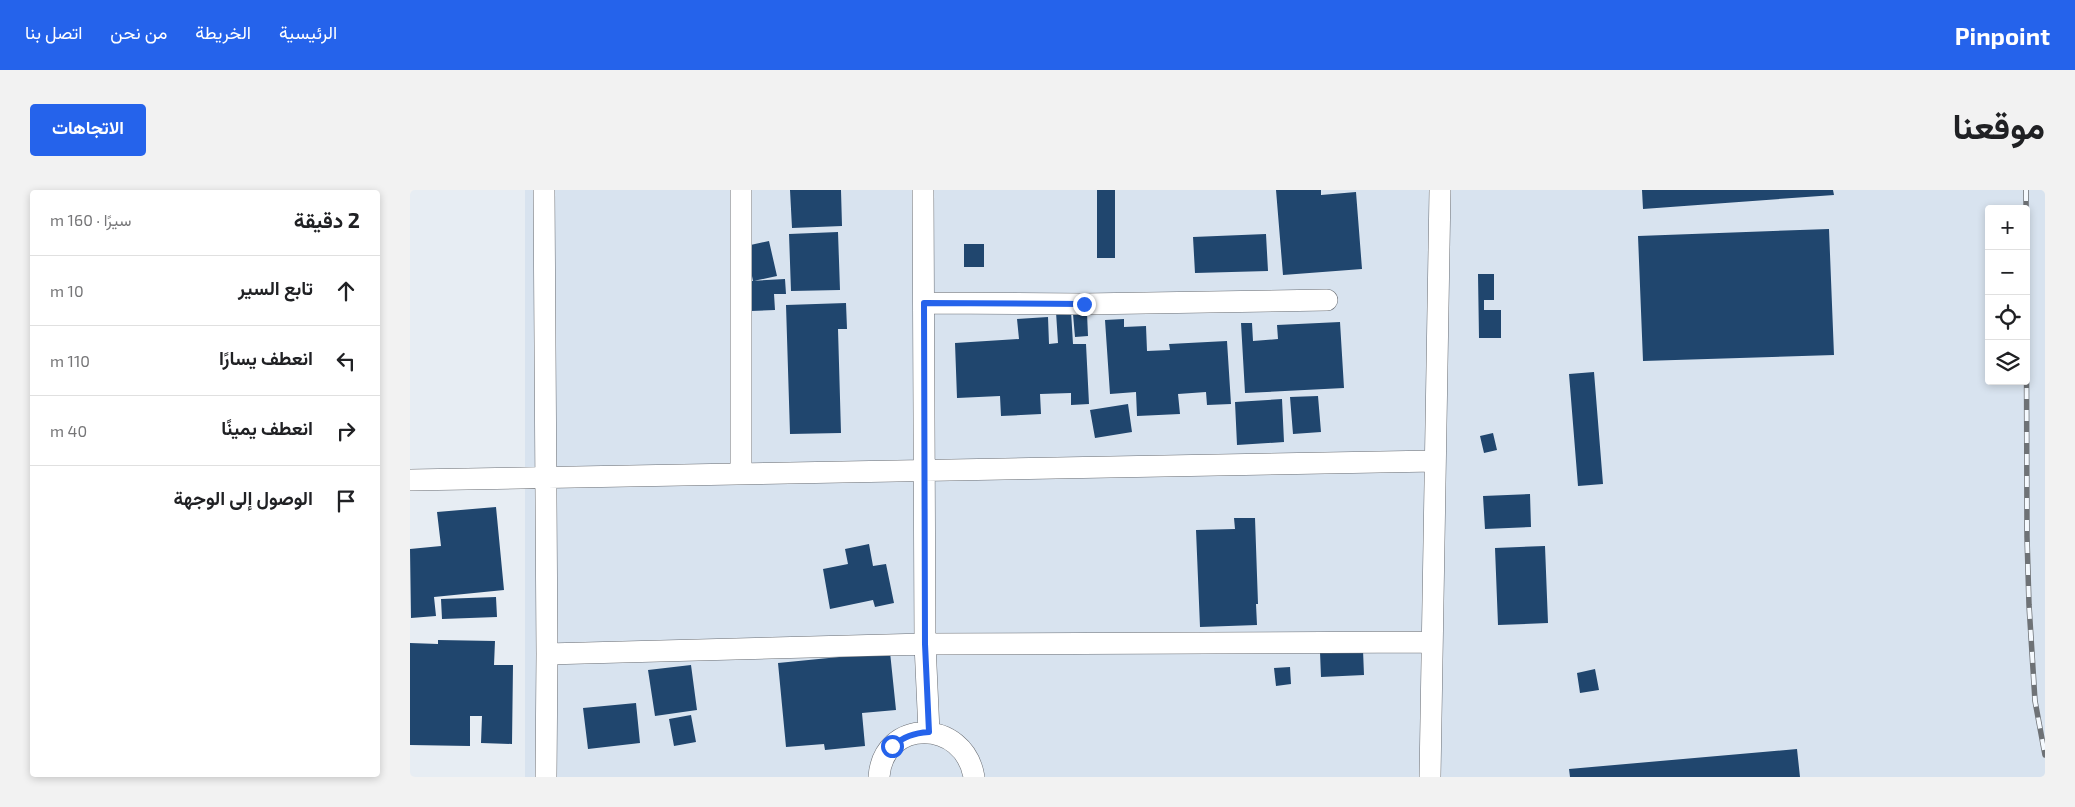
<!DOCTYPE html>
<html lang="ar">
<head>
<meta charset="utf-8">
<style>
	body { margin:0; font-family:"Exo 2",Vazirmatn,sans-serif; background:#f2f2f2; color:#202124; direction:rtl }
	.controls { position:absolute; right:15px; top:15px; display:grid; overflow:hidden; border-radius:5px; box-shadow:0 2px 8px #0003 }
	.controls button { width:45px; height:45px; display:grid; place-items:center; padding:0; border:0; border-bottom:1px solid #e0e0e0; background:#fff; color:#202124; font:25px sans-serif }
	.stop { position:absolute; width:15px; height:15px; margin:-11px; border:4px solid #2563eb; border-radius:50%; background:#fff }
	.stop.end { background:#2563eb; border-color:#fff; box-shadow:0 1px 5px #0008 }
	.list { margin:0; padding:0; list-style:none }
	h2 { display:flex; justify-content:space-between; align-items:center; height:65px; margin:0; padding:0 20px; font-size:21px }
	h2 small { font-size:16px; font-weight:400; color:#757577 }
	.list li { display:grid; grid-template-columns:32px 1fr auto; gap:15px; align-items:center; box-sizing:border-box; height:70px; padding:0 20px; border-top:1px solid #e0e0e0 }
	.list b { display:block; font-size:19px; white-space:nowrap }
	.list em { font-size:16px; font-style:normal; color:#757577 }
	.icon { flex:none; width:28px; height:28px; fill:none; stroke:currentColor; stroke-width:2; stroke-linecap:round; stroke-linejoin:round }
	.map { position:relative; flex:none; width:1635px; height:587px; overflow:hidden; direction:ltr; border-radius:5px }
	header { display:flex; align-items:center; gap:30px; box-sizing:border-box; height:70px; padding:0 25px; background:#2563eb; color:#fff }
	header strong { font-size:24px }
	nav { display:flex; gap:28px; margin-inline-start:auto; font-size:18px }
	.intro { display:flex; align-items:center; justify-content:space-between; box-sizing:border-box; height:120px; padding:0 30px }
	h1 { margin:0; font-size:35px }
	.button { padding:12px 22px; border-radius:5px; background:#2563eb; color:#fff; font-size:18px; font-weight:700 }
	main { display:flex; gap:30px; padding:0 30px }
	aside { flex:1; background:#fff; border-radius:5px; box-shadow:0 2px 8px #0003 }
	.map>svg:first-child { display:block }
</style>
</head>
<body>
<header>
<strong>Pinpoint</strong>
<nav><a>الرئيسية</a><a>الخريطة</a><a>من نحن</a><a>اتصل بنا</a></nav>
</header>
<div class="intro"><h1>موقعنا</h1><a class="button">الاتجاهات</a></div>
<main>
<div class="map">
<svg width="1635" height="587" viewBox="0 0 1635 587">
	<rect width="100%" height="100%" fill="#e7edf3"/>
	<path fill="#d8e3ef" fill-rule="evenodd" d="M115,0H1635V587H115ZM1579,19H1616V191H1579Z"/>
	<path fill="#20466e" d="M380,0H431L432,36L382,38Z
		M687,0H705V68H687Z
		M866,0H911V5L946,2L952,79L873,85Z
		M1232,0H1423L1424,5L1233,19Z
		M1419,39L1424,165L1233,171L1228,46Z
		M428,42L430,100L381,101L379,44Z
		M856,44L858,81L785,83L783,47Z
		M359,51L367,86L343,91L336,56Z
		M554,54H574V77H554Z
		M1068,84H1084V110H1074V120H1091V148H1069Z
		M375,89L376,104H364L365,120L341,121L339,91Z
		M436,113L437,139H428L431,243L380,244L376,115Z
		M661,121L663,154H676L679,214L661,215V203L630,204L631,224L591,226L590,206L547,208L545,153L609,149L607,129L638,127L639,154L648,153L646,122Z
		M677,123L678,146L665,147L663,124Z
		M714,129V137L736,136L737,161L760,160L759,154L817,151L821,214L797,215L796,202L768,204L770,224L727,226L726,202L700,204L695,130Z
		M930,132L934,198L835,203L831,133H842L843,151L868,149L867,135Z
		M1184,182L1193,294L1168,296L1159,184Z
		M908,206L911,242L883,244L880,207Z
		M872,209L874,252L827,255L825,212Z
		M718,214L722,242L685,248L680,220Z
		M1083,243L1087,260L1074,263L1070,246Z
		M1120,304L1121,337L1075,339L1073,306Z
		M86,317L94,400L24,407L26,426L1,428L0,359L31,356L27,322Z
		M824,328H845L848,414H846L847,435L790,437L786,340L825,339Z
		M459,354L463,376L476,374L484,413L465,417L463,410L420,419L413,379L438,374L435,359Z
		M1135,356L1138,433L1088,435L1085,358Z
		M86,407L87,427L32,429L31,409Z
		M28,450L85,451L84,475H103L102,554L71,553L72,526H60V556L0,555V453L28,454Z
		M953,460L954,485L911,487L910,462Z
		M480,462L486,520L452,523L455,556L415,560L414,554L376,557L368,473Z
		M281,475L287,520L245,526L238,480Z
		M880,477L881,494L866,496L864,478Z
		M1185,479L1189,500L1170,503L1167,483Z
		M226,513L230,553L178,559L173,518Z
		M281,525L286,552L264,556L259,529Z
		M1387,559L1390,587H1160L1159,579Z"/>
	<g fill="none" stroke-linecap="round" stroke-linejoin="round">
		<defs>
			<path id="street" d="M134,0L137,464L136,587
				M513,0L515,454L519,542
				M514,113L674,114L917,110
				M331,284V0
				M0,290L1025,271
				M137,464L515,454L1022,452
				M469,587C473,528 554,528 564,587
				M1020,587L1030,0"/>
		</defs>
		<use href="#street" stroke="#696d73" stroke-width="22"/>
		<use href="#street" stroke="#fff" stroke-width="21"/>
		<defs>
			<path id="rail" d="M1616,0L1617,347L1619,415L1625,511L1635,565"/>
		</defs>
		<use href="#rail" stroke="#6e7276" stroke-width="5.5"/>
		<use href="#rail" stroke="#f5faff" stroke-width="4" stroke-dasharray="11" stroke-linecap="butt"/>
	</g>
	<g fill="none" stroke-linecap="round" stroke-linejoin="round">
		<path stroke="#2563eb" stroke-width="6" d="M482,556C494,547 503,543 519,542L515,454L514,113L674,114"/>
	</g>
</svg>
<div class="controls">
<button>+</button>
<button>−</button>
<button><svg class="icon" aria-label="locate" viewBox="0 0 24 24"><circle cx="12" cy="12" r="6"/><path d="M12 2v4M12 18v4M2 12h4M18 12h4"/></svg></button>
<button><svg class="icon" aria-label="layers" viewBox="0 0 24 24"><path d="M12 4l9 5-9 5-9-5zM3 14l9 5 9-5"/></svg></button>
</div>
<div class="stop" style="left:482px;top:556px"></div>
<div class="stop end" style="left:674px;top:114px"></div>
</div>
<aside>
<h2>2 دقيقة<small>سيرًا · 160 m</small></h2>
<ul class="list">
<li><svg class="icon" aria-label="ahead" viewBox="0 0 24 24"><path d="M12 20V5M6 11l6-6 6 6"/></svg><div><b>تابع السير</b></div><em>10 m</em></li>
<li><svg class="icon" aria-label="left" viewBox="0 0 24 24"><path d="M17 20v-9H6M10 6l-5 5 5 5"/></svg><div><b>انعطف يسارًا</b></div><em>110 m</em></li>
<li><svg class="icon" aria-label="right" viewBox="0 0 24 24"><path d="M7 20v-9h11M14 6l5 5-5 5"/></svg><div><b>انعطف يمينًا</b></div><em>40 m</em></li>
<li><svg class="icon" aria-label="arrive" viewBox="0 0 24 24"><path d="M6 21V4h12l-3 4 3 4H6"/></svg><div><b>الوصول إلى الوجهة</b></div></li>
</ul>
</aside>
</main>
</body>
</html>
